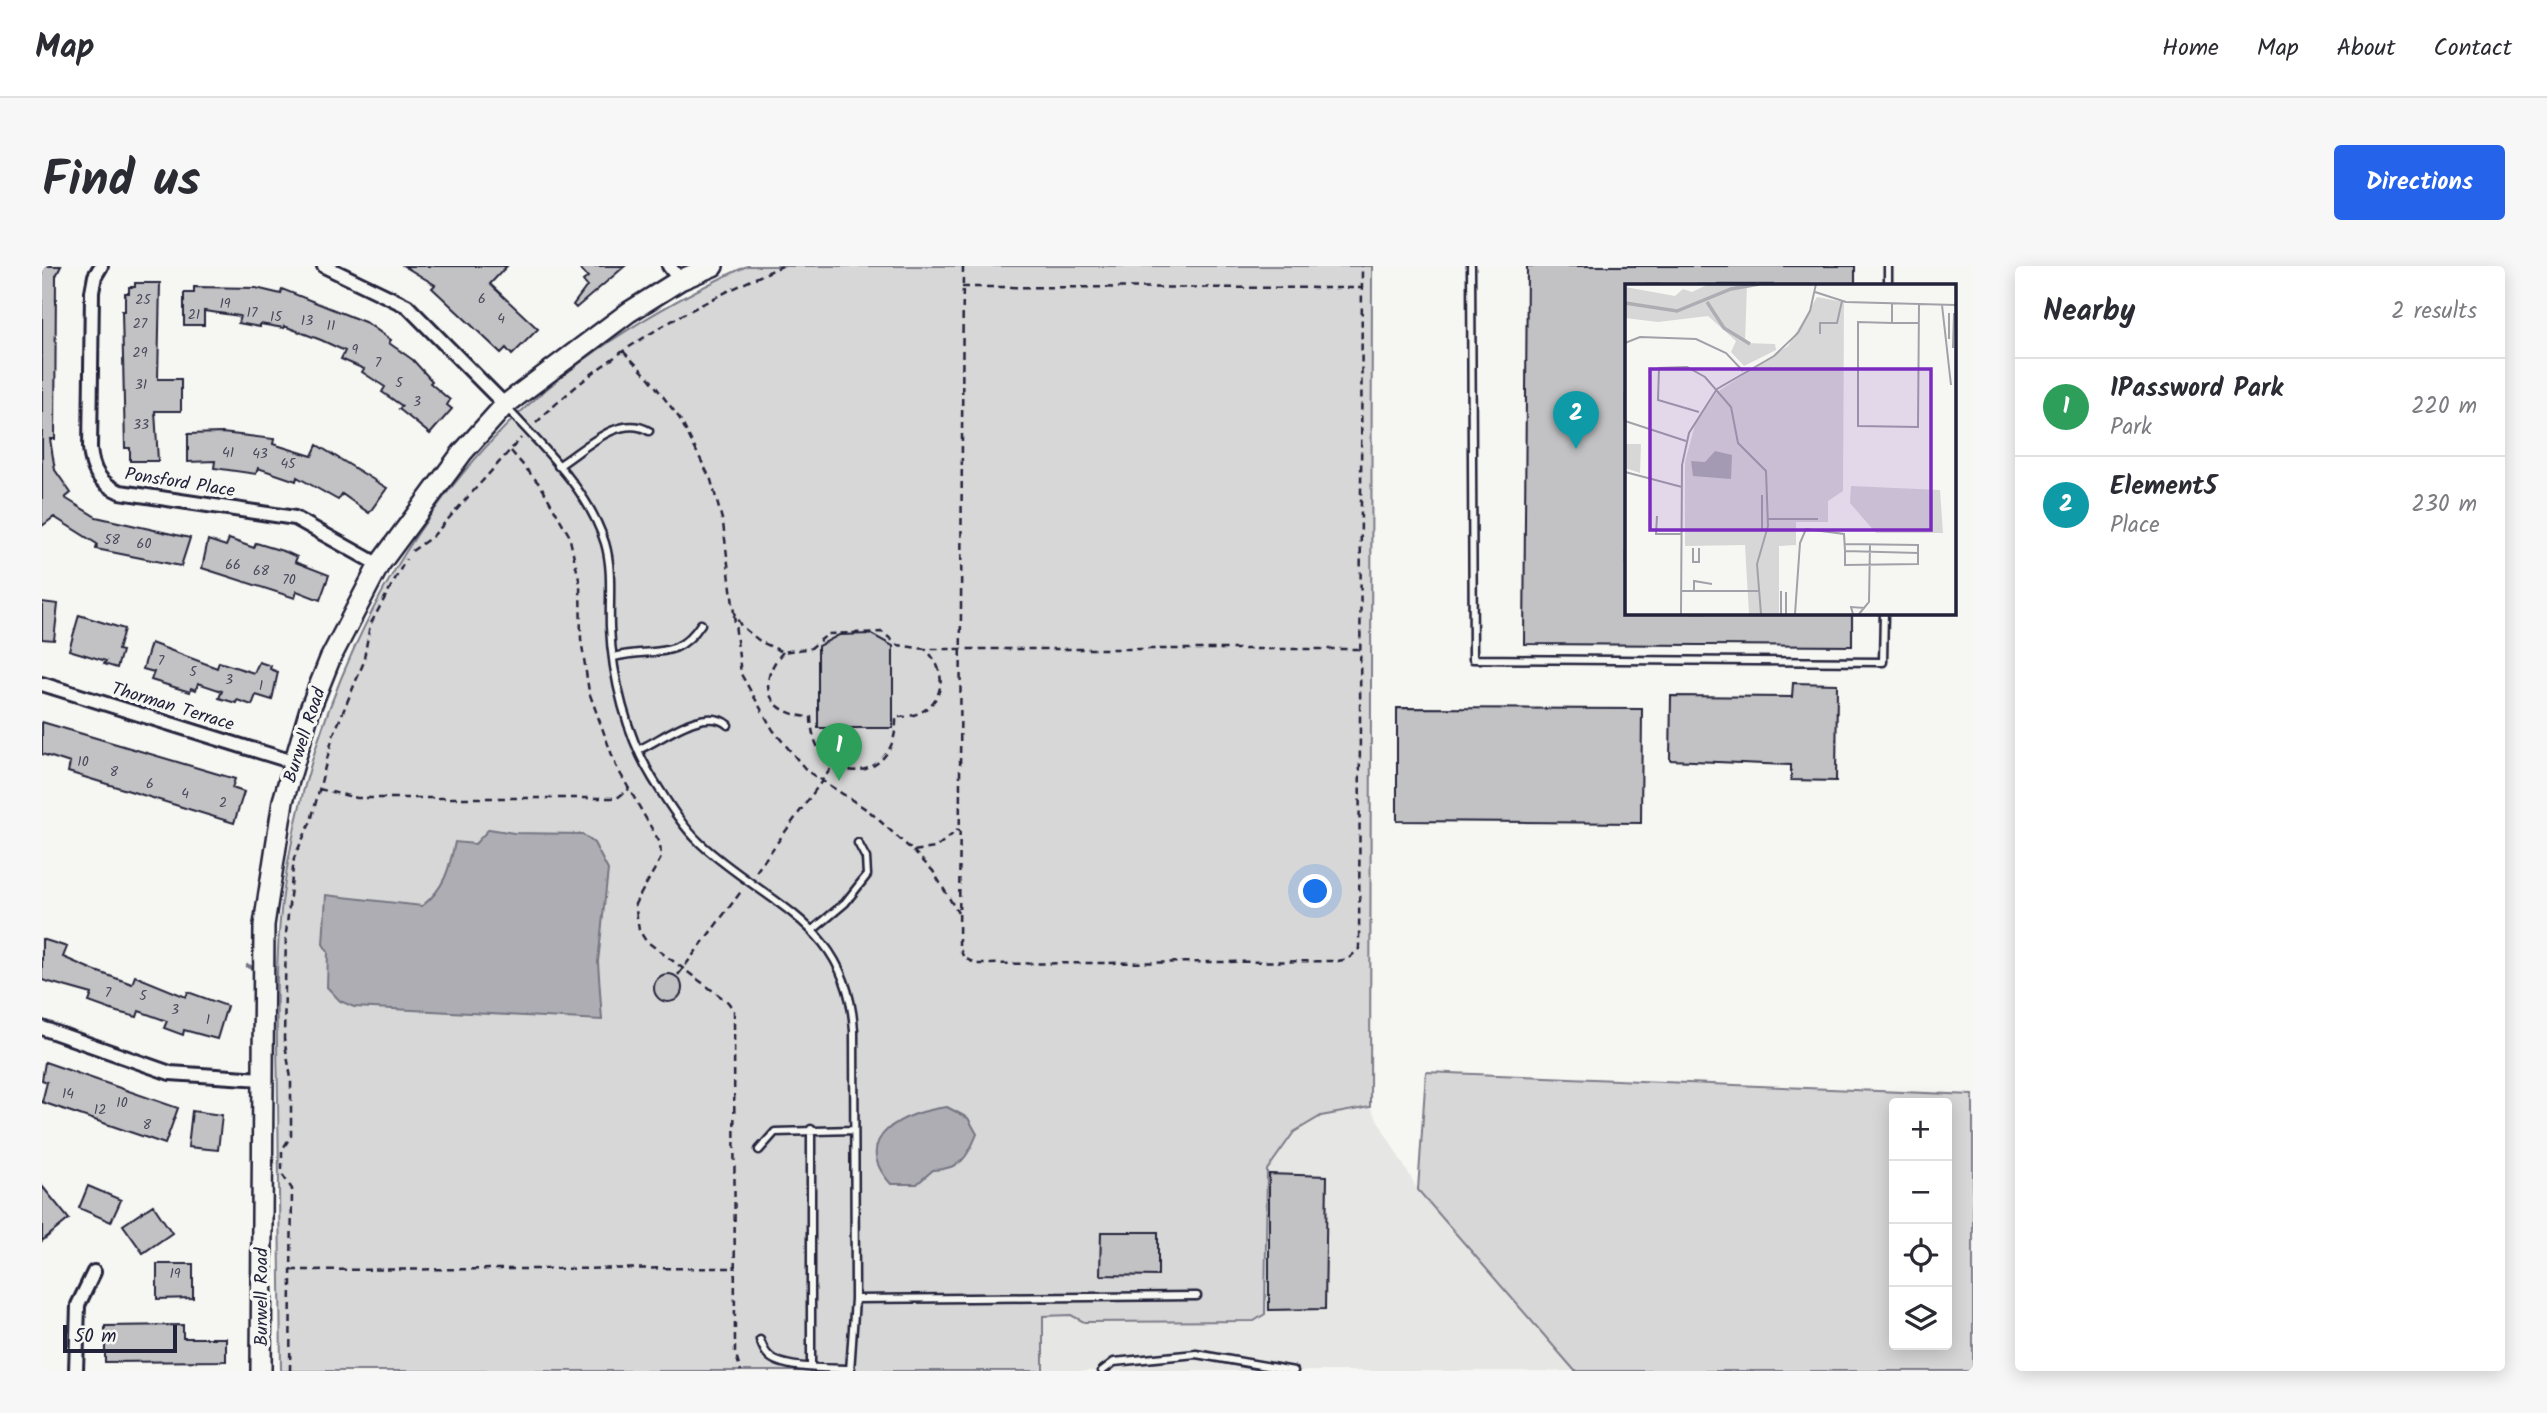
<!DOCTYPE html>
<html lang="en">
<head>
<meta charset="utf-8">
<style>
	body { margin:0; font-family:Kalam,sans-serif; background:#f7f7f7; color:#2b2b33 }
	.controls { position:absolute; right:21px; bottom:21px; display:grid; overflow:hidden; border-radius:7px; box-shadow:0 4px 18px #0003 }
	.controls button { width:63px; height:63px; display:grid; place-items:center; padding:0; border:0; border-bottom:2px solid #e1e1e2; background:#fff; color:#2b2b33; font:35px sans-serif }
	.scale { position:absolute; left:21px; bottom:18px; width:114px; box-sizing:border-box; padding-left:7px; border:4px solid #22223b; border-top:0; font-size:19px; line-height:24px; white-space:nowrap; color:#22223b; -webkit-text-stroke:5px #f6f6f2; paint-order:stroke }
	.you { position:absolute; left:1274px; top:626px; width:24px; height:24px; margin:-18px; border:5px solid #fff; border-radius:50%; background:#1a73e8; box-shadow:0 0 0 10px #1a73e833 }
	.badge { display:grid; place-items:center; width:46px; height:46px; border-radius:50%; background:#2563eb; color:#fff; font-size:23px; font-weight:700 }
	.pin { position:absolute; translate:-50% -58px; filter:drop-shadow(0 2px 4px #0008) }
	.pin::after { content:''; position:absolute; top:37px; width:24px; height:21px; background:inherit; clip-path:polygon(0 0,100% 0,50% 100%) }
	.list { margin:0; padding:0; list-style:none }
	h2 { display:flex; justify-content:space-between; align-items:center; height:91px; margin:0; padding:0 28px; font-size:30px }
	h2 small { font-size:23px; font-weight:400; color:#7c7c81 }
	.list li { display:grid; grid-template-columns:46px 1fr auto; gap:21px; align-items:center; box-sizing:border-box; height:98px; padding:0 28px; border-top:2px solid #e1e1e2 }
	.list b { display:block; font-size:26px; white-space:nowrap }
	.list p { margin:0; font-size:23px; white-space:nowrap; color:#7c7c81 }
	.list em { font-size:23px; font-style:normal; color:#7c7c81 }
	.icon { flex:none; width:38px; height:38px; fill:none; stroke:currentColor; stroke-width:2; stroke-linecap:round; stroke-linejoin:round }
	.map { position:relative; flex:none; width:1931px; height:1105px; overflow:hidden; border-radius:7px }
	header { display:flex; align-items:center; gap:42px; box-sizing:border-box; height:98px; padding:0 35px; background:#fff; border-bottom:2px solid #e1e1e2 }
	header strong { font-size:33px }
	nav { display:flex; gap:38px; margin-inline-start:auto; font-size:24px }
	.intro { display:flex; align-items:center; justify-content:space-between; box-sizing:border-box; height:168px; padding:0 42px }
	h1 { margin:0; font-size:49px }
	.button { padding:18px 32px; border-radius:7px; background:#2563eb; color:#fff; font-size:24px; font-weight:700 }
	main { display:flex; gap:42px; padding:0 42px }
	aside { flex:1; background:#fff; border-radius:7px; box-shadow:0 4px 18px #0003 }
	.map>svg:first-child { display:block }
</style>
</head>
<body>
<header>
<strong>Map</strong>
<nav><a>Home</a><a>Map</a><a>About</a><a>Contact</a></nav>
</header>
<div class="intro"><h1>Find us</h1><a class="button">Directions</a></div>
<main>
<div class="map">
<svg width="1931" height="1105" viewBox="0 0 1931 1105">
	<rect width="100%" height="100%" fill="#f6f6f2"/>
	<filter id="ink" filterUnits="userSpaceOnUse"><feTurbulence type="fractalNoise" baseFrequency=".0143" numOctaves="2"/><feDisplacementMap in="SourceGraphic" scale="14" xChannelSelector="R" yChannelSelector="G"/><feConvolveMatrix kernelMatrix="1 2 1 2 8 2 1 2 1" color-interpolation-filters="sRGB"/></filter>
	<g filter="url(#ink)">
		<path fill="#e6e6e4" d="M1328,841L1376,924L1533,1105H1001L1000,1050L1029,1049L1042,1056L1212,1055L1223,1048L1225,904L1252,866L1279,850Z"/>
		<path fill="#d7d7d7" stroke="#7c7c89" stroke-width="2" fill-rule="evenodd" d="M705,0H1330L1328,841L1279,850L1252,866L1225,904L1223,1048L1212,1055L1042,1056L1029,1049L1001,1050V1105H239C238,1014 237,923 236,832C235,767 232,701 240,636C262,463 338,286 463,161C531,93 617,40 705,0Z
			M1384,806L1931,829V1105H1533L1376,924ZM1905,837V1079H1852V837Z"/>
		<path fill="#adadb3" stroke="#757583" stroke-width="2" d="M447,563L472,567L540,568L552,577L566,604L556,696L560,754L312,741L298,735L285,721L286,686L281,678L284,629L380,640C403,622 407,603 413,576L433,578Z
			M905,841L926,852L935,868C925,893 918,903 891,904L875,918H849C806,871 863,846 905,841Z"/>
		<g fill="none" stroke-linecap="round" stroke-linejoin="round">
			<path stroke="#757583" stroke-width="4.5" d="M206,700L210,702"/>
		</g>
		<path fill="#c2c2c4" stroke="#22223b" stroke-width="2" d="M0,0H19L14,10L13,173H8L13,204L29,227L23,232L54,251L148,272L139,300L54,283L55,278L12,251L0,260Z
			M362,0H465L448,18L496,63L470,89L464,82L459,87L390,22L393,19Z
			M536,0H583L534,42L531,39L545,20L541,15L546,11Z
			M1485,0H1813V19H1585V346H1810V380L1482,378Z
			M93,17H118L116,113H139V145H113L116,195H88V182H83L80,45H83V27H87V21H93Z
			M152,21L214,22L239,28L240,23L325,57L349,74L347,77L371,94L390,115L388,117L408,134L405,139L410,143L388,168L357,143L360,140L340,126L343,121L320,106L322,103L299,93L303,85L279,74L242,60V62L218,58V61L196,57L198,50L162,45V59H142V27H152Z
			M180,167L232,173L231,178L270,190L275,179L345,222L327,247L300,228L296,234L255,211L254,215L216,202L214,208L172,202L173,195L146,196V168Z
			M187,273L212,282L214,277L244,286L255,291L253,296L287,309L278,334L255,325L253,332L160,302L166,274L184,280Z
			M0,336L16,338L12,374L0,373Z
			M37,349L82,363L76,384L80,385L75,402L62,398L64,395L27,384Z
			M829,368L851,380V462H776V380L797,369Z
			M109,377L175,402L177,396L212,407L217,396L229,400L228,403L236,406L230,434L214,429L210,439L195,434L194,437L177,432L180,425L156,417L154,424L149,422L148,426L109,414L112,406L101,403Z
			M1751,417L1795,418L1794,515L1749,514V499L1628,494L1629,430L1750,431Z
			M1355,442L1600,443L1599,557L1355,555Z
			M0,456L193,513L190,522L202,526L192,557L26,506L28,497L0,488Z
			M0,673L25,681L21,691L51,704L90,718L93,710L144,731L146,726L185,740L175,773L142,764L141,769L122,762L125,755L97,745L95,751L75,746L47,736L50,728L0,714Z
			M612 722a14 14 0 1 1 28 0a14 14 0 1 1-28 0Z
			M3,796L136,842L123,878L0,836L5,816L0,814Z
			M150,845L180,849L176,884L146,881Z
			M1227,908L1285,910L1283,1043L1227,1044Z
			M0,920L27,953L0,975Z
			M46,920L79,934L69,956L37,942Z
			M111,939L130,967L101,987L81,959Z
			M1059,966H1116V1010L1058,1009Z
			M115,998H151V1032L115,1033Z
			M141,1059V1072H184V1095L63,1096V1060Z"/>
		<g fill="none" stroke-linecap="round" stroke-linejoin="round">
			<defs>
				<path id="service" d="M1429,0L1431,393L1841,396L1842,346
					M1846,19V0
					M464,141C501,182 546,223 563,277C571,304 567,333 568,361C570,411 585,471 611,513C625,535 639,559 658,577C726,640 806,656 812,765L813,1033L808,1105
					M516,200C542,184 577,147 607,165
					M572,391C612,381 634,396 659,358
					M598,483C621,473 662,439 686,459
					M772,663L803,637L825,609L824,592L816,577
					M769,863V1101
					M717,884L733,866L812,864
					M813,1033L1155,1030
					M718,1074C720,1079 722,1085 726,1089C739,1104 789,1102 809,1103
					M1060,1105L1072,1096L1154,1088L1252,1105"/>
				<path id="minor" d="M59,0L53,10L50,26L48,182C50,204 57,217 78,226L253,252L337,299
					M282,0L365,40L463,139
					M627,0L638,14
					M0,418L251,496
					M0,762L128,807L220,813
					M34,1105L36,1039L52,1006"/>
				<path id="secondary" d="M219,1105L222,659L241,535L268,443L288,393L337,299L420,187L463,139L587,46L638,14L671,0"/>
			</defs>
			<use href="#service" stroke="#22223b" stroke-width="11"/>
			<use href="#minor" stroke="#22223b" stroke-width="18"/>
			<use href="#secondary" stroke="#22223b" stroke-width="24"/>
			<path stroke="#22223b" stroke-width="2.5" stroke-dasharray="7 5" stroke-linecap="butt" d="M921,0L917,681L922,692L935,698L1296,695L1306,693L1317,683L1320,0
				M920,21L1320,22
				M581,85L608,113L638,153L669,214L681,257L692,347L699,360L719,376L741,386L769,382L786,368L840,366L856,379L883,383H1318
				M494,157C566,85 648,41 740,0
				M469,185L499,220L527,269L538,318L539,373L547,426L574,500L618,577L619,592L593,638L597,664L604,675L686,736L692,745L693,1086L699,1105
				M370,285L391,270L479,172
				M692,349L699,408L731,464L765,505L827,545L871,585L893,582L917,563
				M741,386C712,418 727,449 769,451C770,523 856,522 854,451C896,453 914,411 883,383
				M277,523L315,532H575L587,523
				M871,585L891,605L916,647
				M714,606L790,501
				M636,709L701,623
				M249,1004L693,1002
				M248,1105L250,923L240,908V884L249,870V812L242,773L244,668L252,592L269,555L291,470L321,398L328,359L364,293"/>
			<use href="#service" stroke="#f6f6f2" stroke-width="6"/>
			<use href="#minor" stroke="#f6f6f2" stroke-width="12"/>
			<use href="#secondary" stroke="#f6f6f2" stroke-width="19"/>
		</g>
	</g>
	<g text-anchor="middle" stroke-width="7" stroke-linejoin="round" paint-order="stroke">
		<g font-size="14" fill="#4a4a5d">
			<text x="440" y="37">6</text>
			<text x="101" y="38">25</text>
			<text x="183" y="42">19</text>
			<text x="210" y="51">17</text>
			<text x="152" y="53">21</text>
			<text x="234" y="55">15</text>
			<text x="459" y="57">4</text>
			<text x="265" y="59">13</text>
			<text x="98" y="62">27</text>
			<text x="289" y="64">11</text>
			<text x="313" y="88">9</text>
			<text x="98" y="91">29</text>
			<text x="336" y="101">7</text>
			<text x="357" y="121">5</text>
			<text x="99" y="123">31</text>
			<text x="375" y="140">3</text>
			<text x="99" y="163">33</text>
			<text x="186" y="191">41</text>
			<text x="218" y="192">43</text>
			<text x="246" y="202">45</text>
			<text x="70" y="278">58</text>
			<text x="102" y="282">60</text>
			<text x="191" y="303">66</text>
			<text x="219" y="309">68</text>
			<text x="247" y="318">70</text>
			<text x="119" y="399">7</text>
			<text x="151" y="410">5</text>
			<text x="187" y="418">3</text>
			<text x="219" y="424">1</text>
			<text x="41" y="500">10</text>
			<text x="72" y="510">8</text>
			<text x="108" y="522">6</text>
			<text x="143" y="532">4</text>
			<text x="181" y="541">2</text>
			<text x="66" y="731">7</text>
			<text x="101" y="734">5</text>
			<text x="133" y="748">3</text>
			<text x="166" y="758">1</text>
			<text x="26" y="832">14</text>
			<text x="80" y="841">10</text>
			<text x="58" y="848">12</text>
			<text x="105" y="863">8</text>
			<text x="133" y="1012">19</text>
		</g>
		<g font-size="18" fill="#22223b" stroke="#f6f6f2">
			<text transform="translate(138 216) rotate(9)" y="6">Ponsford Place</text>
			<text transform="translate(131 440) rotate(17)" y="6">Thorman Terrace</text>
			<text transform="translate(262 469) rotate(-72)" y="6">Burwell Road</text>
			<text transform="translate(219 1031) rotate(-90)" y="6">Burwell Road</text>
		</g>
	</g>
	<g transform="translate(1583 18)">
		<rect width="331" height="331" fill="#f6f6f2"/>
		<path d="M84,0H122L120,59L150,60L151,66L119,82L106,68L111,57L83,32L33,38L0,34V3L50,12L58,5L67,8ZM192,13L219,18L218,207L203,217V238H171V261L154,262V330H124L120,261L60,262V178L70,141L92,108L163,62ZM0,160H16L15,189L0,184ZM226,202L315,206L318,249H251L225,219Z" fill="#d7d7d7"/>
		<path d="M90,167L107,171L106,195L68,192L66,177L80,178Z" fill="#adadb3"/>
		<path fill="none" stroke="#adadb3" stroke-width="3.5" d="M82,18L99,44L125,60M0,19L52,27L106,5L134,0"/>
		<path fill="none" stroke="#a1a1a9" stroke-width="2" d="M190,8L221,18L331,21M267,19V39L233,38V142L293,143L294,20M317,21L326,101M267,39H294M195,50V39H212L217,17M324,55V29M0,59L15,53L71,55L101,69L118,87M328,64L329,29M0,86V119M74,128L33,116L34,84L62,83L80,93L106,123L113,159L141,187L143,242L132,280L136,330M0,137L61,157M0,188L57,203M137,211V245M32,232L31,250H57M143,235H193M68,264V278H74V264M220,267L293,269M56,307H135M69,307V297L87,300M156,307V330M56,330L57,181L64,149L92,105L149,72L173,49L185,27L191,0M161,330V308M170,330L175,259L181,245L219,250L220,267V281L293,280V261L220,260M228,330L226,323L240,324M234,330L244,318L245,260"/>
		<path fill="#7b2cbf" fill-opacity="0.15" stroke="#7b2cbf" stroke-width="3.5" d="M25,85H306V246H25Z"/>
		<rect width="331" height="331" fill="none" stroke="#22223b" stroke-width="3.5"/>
	</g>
</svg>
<div class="controls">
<button>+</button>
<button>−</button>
<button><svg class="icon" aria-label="locate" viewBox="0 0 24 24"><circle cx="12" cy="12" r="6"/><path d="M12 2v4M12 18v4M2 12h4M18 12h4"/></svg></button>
<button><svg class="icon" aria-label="layers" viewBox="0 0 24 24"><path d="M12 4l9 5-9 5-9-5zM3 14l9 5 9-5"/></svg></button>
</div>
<div class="scale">50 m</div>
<div class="you"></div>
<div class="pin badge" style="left:797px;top:515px;background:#2e9e5b">1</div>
<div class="pin badge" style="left:1534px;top:183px;background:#0f9aa8">2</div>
</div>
<aside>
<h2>Nearby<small>2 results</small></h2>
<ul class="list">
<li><span class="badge" style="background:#2e9e5b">1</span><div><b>1Password Park</b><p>Park</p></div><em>220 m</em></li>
<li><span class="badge" style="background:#0f9aa8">2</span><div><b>Element5</b><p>Place</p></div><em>230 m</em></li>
</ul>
</aside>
</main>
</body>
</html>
